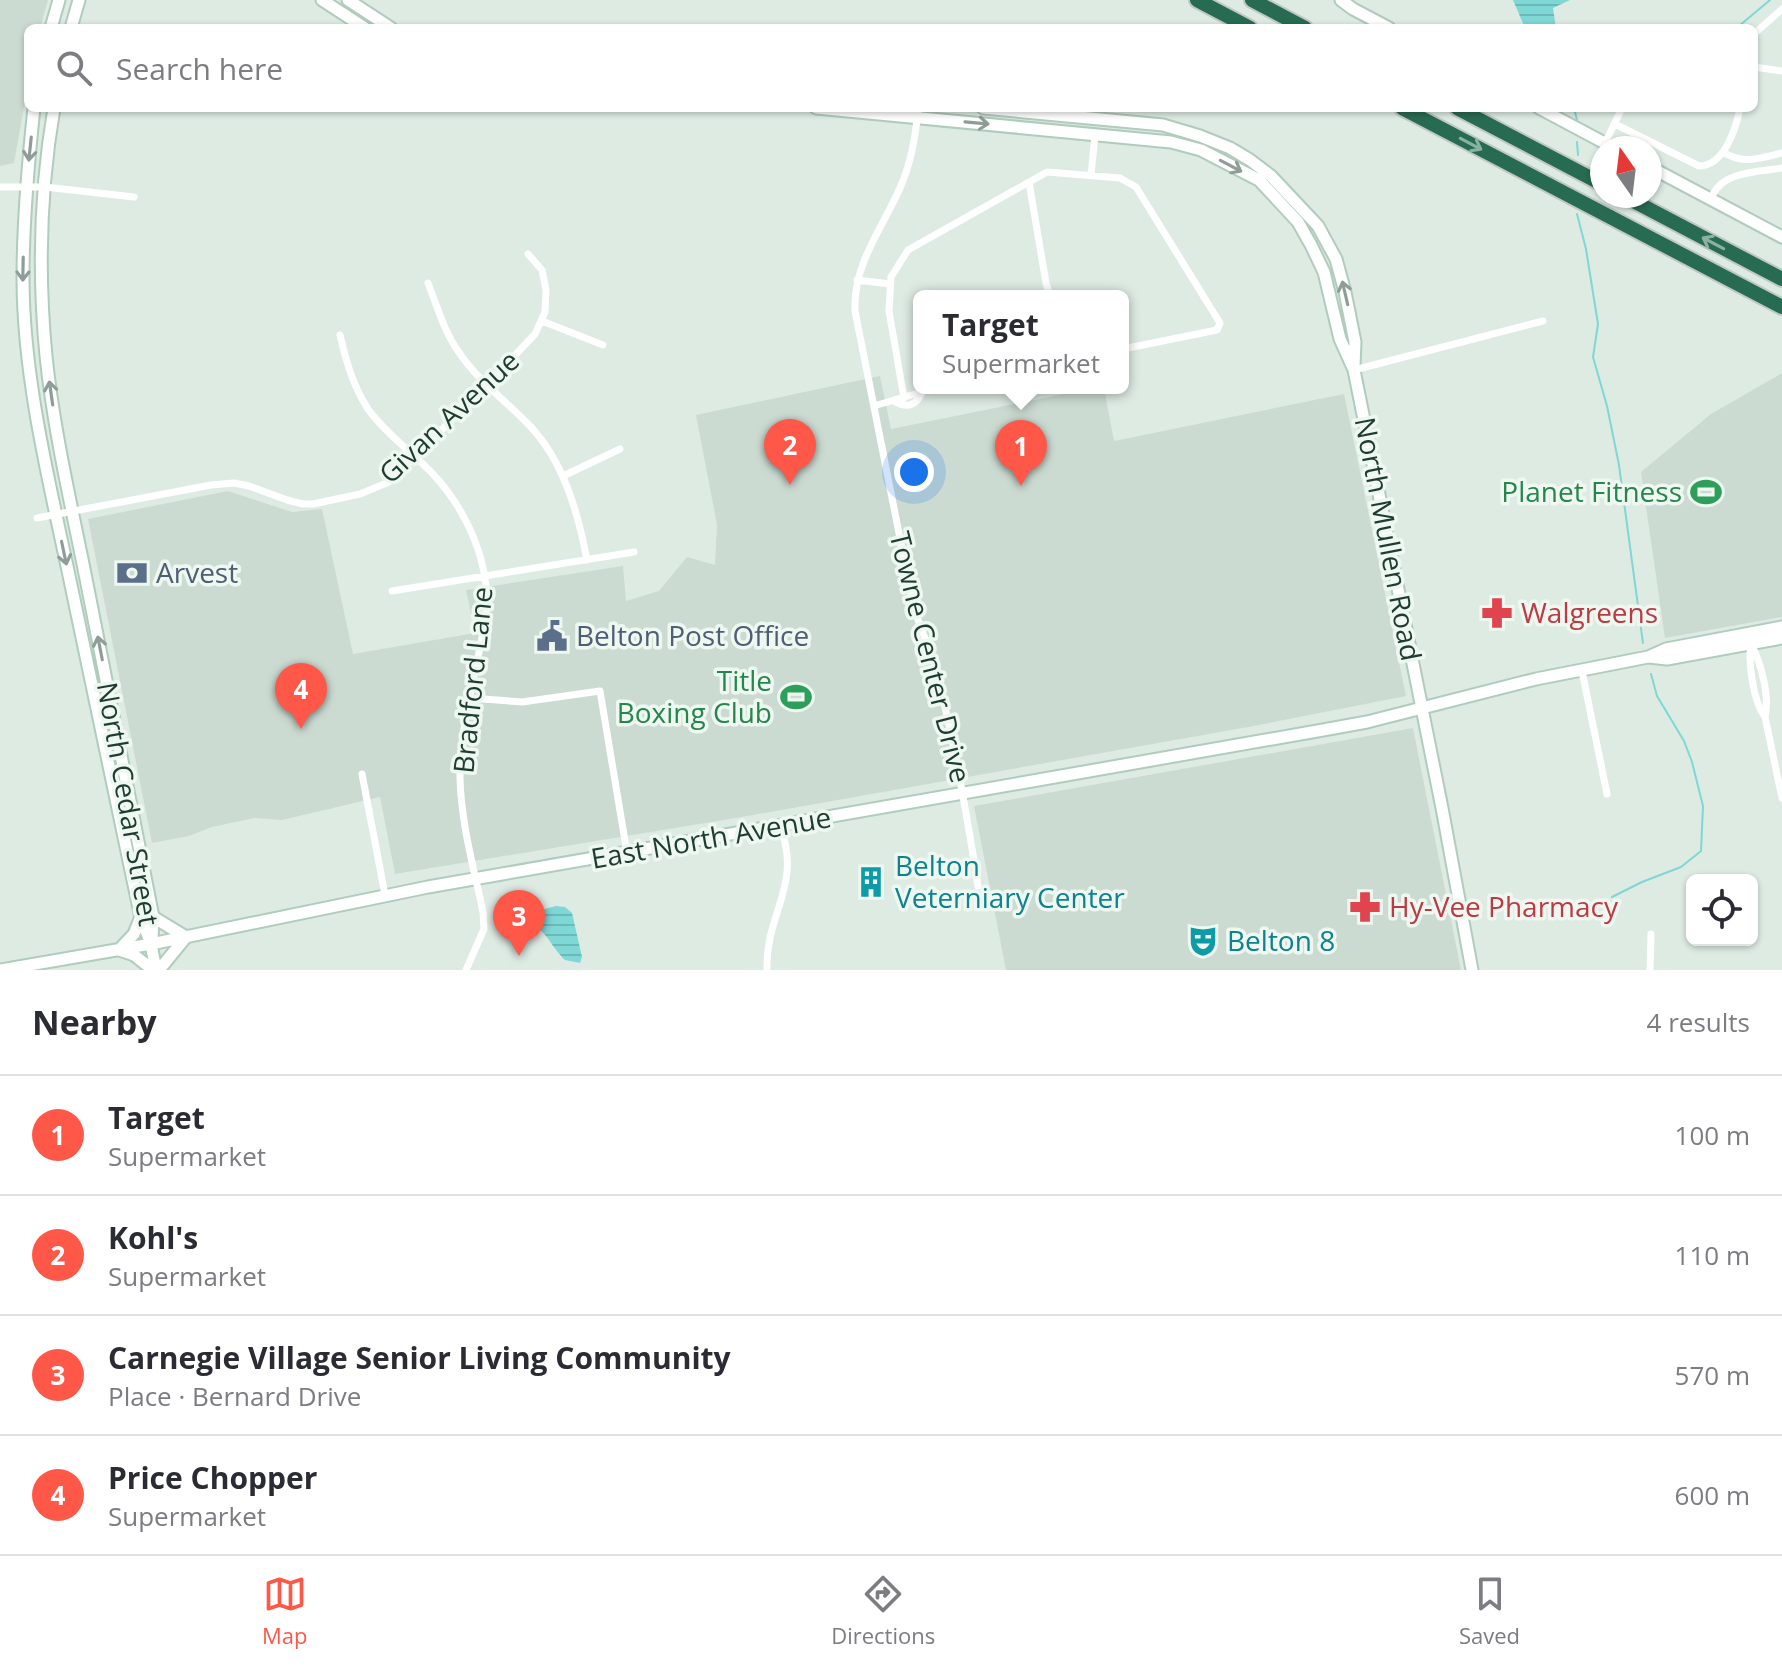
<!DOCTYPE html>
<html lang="en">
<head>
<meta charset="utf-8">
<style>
	body { margin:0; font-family:"Open Sans",sans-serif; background:#f2f2f3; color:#2b2b33 }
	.controls { position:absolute; right:24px; bottom:24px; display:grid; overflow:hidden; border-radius:12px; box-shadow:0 2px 6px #0004 }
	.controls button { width:72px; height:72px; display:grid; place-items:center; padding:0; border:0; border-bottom:2px solid #e1e1e2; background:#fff; color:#2b2b33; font:40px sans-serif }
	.compass { position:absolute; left:1590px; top:136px; width:72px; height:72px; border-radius:50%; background:#fff; box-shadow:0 2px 6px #0004; rotate:346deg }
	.you { position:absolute; left:914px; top:472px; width:28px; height:28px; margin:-20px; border:6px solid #fff; border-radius:50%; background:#1a73e8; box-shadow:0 0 0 12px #1a73e833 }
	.badge { display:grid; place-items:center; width:52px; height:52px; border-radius:50%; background:#ff5748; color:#fff; font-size:26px; font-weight:700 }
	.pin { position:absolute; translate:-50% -66px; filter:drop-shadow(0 2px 4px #0008) }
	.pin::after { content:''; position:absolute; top:42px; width:28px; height:24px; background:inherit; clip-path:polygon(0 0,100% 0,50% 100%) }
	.popup { position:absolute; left:913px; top:290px; width:216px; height:104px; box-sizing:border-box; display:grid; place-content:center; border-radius:12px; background:#fff; filter:drop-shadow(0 2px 6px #0005); font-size:26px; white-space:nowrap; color:#7c7c81 }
	.popup b { font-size:30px; color:#2b2b33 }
	.popup::after { content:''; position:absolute; left:50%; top:100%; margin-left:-16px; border:16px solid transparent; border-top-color:#fff }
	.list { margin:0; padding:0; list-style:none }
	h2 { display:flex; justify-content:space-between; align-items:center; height:104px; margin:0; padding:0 32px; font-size:34px }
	h2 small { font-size:26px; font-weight:400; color:#7c7c81 }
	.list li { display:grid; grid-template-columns:52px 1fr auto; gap:24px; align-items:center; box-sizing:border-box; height:120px; padding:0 32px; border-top:2px solid #e1e1e2 }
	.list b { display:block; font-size:30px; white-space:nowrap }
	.list p { margin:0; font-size:26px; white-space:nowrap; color:#7c7c81 }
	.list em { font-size:26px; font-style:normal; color:#7c7c81 }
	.icon { flex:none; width:44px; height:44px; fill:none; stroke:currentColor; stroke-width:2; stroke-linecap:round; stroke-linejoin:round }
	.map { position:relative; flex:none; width:1782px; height:970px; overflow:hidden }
	.search { position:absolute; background:#fff; box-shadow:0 2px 6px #0004; left:24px; right:24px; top:24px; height:88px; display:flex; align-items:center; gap:20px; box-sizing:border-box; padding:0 28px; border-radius:12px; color:#7c7c81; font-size:30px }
	.sheet { height:584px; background:#fff }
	nav { display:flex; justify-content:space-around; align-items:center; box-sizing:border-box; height:112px; border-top:2px solid #e1e1e2; background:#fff; font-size:22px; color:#7c7c81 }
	nav a { display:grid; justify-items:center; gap:4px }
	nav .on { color:#ff5748 }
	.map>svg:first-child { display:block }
</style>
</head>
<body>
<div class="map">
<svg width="1782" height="970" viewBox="0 0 1782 970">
	<defs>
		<pattern id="water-rules" width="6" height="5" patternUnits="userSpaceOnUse" patternTransform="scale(2)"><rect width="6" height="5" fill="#7fd7d6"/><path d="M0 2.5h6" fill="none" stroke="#6db9b8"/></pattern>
	</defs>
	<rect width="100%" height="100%" fill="#deebe3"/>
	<path fill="#ccdbd2" d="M0,0H48L40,28H28V84L14,163L0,166Z
		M1782,373V617L1665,638L1641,472L1711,414Z
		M880,376L891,429L1094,388H1104L1114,441L1344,394L1406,696L1254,726L736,818L395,874L380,797L282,820L255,818L212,827L189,836L152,843L88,519L228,491L292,512L322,509L353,654L475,633L466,590L623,566L626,601L659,591L687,557L715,565L717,525L696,415Z
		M1413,728L1461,970H1006L974,806Z"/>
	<path fill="url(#water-rules)" d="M1513,0H1570L1553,8L1556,28H1525Z
		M556,906L565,907L572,913L582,957L580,963L565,960C540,934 550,924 507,924L504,918L515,913L526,914Z"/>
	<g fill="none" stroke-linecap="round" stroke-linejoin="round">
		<path stroke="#7fd7d6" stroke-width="2" d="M1739,26L1770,0
			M1574,108L1577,120
			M1577,142L1578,155
			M1577,214L1586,249L1598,324L1593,357L1607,406L1619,465L1643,643
			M1612,897L1642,882L1681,867L1701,851L1703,806L1692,762L1684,741L1657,696L1651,674"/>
		<defs>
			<path id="secondary" d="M322,0L365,28
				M348,0L391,28
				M1341,0L1353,9L1389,28
				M51,28L59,0
				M71,28L79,0
				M34,108C28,164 23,221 23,278C23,373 47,473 67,566C91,684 116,801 141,918L151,944L156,970
				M54,108C40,190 38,274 46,356C54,434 73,512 88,589C110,698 131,808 153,917L152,940
				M816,108L1171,142L1201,150L1259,180L1298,222L1311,245L1324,272L1340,339L1354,370L1442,808L1472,970
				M983,108L1163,125L1200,136L1230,148L1250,160L1271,176L1318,226L1336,259L1345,292L1355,342L1354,366
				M1539,108L1614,148
				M1650,167L1782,237
				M1649,657L1667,659L1782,638
				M153,917L186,937L159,970
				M140,919L134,934L119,950L134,955L153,970
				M0,970L151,944L428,887L1323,730L1367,722L1536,679L1648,657L1666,649L1782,627"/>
			<path id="highway" d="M1197,0L1250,28
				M1252,0L1305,28
				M1402,108L1782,307
				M1457,108L1602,184
				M1624,196L1782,279"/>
		</defs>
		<use href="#secondary" stroke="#b0ccbd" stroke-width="15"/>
		<use href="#highway" stroke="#c0c8c5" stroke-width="18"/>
		<path stroke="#fff" stroke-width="7" d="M1754,34L1782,9
			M1754,67L1782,71
			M918,108C916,135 911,163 900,188C882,229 853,264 855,311L913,604C919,628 932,650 937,674C955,744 967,815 978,886
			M1615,124L1699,166C1724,166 1736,129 1740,108
			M1605,143L1622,108
			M1723,152C1743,165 1760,158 1782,153
			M1091,175L1095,135
			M1029,182L1046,283L1050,296
			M0,187H45L134,197
			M1711,200C1719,171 1758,172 1782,168
			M857,280L890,284
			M428,283C437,306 444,331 458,351C477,380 506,401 530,426C564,462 578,513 587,560
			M542,321L603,345
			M340,335C346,361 353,386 368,409C386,434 412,452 433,474C467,511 491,563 486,614C478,668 460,723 460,778C461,823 474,869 483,912L484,929L466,970
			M1354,370L1543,321
			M904,398L889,311L891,277L908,250L1047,172L1120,178L1136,187L1220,323L1217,330L1123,349
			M894,401C907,409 916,406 922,392
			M874,406L935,388
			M563,476L620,449
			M37,518L211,485L234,483L249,486L287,500L303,504H313L360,494L389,482L487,385L535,334L545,312L546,290L542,270L528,254
			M392,591L634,552
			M1751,644C1748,663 1753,701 1765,717L1782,798
			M1751,644C1761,662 1770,697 1765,717
			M1582,671L1607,794
			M470,698L522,702L600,691L627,853
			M362,774L385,895
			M767,970C765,913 803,886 780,826
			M1650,970L1651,934"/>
		<use href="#secondary" stroke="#fff" stroke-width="11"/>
		<use href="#highway" stroke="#276b52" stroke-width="14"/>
	</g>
	<defs><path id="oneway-shaft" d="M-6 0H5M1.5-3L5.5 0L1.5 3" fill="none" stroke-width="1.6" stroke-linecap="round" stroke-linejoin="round" transform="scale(2)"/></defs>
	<g stroke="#8e9e97">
		<use href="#oneway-shaft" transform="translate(977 123) rotate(5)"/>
		<use href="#oneway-shaft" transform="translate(30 149) rotate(96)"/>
		<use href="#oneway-shaft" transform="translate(1231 166) rotate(28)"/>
		<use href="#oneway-shaft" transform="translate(23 269) rotate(91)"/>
		<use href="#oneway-shaft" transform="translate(1345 293) rotate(-103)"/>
		<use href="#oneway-shaft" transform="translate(51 393) rotate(-98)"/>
		<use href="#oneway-shaft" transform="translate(64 553) rotate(78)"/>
		<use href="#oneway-shaft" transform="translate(100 648) rotate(-101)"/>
	</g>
	<g stroke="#8ab2a2">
		<use href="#oneway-shaft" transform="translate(1471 144) rotate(28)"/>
		<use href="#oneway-shaft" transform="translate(1713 243) rotate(-152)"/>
	</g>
	<defs>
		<symbol id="stadium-bare" viewBox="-9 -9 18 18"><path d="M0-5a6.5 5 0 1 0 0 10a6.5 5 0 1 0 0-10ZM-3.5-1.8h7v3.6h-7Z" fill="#2e9e5b" stroke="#eef8f1" stroke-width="2.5" paint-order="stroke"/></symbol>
		<symbol id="bank-bare" viewBox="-9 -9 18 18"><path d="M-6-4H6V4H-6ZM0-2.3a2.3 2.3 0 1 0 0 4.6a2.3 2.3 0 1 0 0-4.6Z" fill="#5c6f8a" stroke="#eef8f1" stroke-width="2.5" paint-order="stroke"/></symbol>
		<symbol id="pharmacy-bare" viewBox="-9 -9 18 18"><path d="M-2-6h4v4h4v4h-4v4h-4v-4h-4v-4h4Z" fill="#e0444e" stroke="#eef8f1" stroke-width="2.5" paint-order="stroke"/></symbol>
		<symbol id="civic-bare" viewBox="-9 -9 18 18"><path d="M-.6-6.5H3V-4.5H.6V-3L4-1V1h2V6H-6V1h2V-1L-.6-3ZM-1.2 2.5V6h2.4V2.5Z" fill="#5c6f8a" stroke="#eef8f1" stroke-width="2.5" paint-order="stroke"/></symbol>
		<symbol id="building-bare" viewBox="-9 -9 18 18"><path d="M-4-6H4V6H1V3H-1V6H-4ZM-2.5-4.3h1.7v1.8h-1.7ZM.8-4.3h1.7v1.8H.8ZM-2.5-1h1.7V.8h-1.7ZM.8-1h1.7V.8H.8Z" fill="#0f9aa8" stroke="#eef8f1" stroke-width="2.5" paint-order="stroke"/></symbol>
		<symbol id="theatre-bare" viewBox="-9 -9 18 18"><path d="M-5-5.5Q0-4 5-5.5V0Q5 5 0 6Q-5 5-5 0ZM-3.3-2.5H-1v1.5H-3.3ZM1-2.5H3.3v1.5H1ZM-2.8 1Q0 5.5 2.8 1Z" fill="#0f9aa8" stroke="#eef8f1" stroke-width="2.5" paint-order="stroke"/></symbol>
	</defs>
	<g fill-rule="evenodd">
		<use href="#stadium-bare" x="1684" y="470" width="44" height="44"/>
		<use href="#bank-bare" x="110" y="551" width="44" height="44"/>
		<use href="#pharmacy-bare" x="1475" y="591" width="44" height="44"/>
		<use href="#civic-bare" x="530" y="614" width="44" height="44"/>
		<use href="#stadium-bare" x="774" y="675" width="44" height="44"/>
		<use href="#building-bare" x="849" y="860" width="44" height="44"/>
		<use href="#pharmacy-bare" x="1343" y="885" width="44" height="44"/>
		<use href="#theatre-bare" x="1181" y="919" width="44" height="44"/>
	</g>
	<g text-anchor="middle" stroke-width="7" stroke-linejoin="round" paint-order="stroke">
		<g font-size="28" fill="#1e3c2f" stroke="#eef8f1">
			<text transform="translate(449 417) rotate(-43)" y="10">Givan Avenue</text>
			<text transform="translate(1388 539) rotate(79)" y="10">North Mullen Road</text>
			<text transform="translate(930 657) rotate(76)" y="10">Towne Center Drive</text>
			<text transform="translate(473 680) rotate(-84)" y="10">Bradford Lane</text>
			<text transform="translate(128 804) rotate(80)" y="10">North Cedar Street</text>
			<text transform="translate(711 838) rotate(-10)" y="10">East North Avenue</text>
		</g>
		<g font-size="28" fill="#27864d" stroke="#eef8f1" text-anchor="end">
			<text x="1682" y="502">Planet Fitness</text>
			<text x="772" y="691">Title<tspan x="772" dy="32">Boxing Club</tspan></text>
		</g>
		<g font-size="28" fill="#4e5e75" stroke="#eef8f1" text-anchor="start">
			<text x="156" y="583">Arvest</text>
			<text x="576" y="646">Belton Post Office</text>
		</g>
		<g font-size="28" fill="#be3a42" stroke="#eef8f1" text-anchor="start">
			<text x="1521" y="623">Walgreens</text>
			<text x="1389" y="917">Hy-Vee Pharmacy</text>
		</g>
		<g font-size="28" fill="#0d838f" stroke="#eef8f1" text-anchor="start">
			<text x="895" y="876">Belton<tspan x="895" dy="32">Veterniary Center</tspan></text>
			<text x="1227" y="951">Belton 8</text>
		</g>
	</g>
</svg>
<div class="controls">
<button><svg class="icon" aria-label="locate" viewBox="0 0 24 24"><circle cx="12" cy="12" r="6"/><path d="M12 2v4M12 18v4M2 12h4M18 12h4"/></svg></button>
</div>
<svg class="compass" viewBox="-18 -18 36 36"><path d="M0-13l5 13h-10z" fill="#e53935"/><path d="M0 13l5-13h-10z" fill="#7c7c81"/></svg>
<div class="you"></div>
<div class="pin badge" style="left:1021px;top:486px">1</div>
<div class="popup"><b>Target</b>Supermarket</div>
<div class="pin badge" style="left:790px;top:485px">2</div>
<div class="pin badge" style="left:519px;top:956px">3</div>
<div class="pin badge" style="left:301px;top:729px">4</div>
<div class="search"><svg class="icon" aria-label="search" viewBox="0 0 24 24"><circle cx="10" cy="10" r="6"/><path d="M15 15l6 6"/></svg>Search here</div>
</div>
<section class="sheet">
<h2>Nearby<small>4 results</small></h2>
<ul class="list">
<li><span class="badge">1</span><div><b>Target</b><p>Supermarket</p></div><em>100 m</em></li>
<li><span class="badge">2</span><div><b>Kohl's</b><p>Supermarket</p></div><em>110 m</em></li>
<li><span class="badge">3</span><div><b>Carnegie Village Senior Living Community</b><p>Place · Bernard Drive</p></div><em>570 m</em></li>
<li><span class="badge">4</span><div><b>Price Chopper</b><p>Supermarket</p></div><em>600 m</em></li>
</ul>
</section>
<nav>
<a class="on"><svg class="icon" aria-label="map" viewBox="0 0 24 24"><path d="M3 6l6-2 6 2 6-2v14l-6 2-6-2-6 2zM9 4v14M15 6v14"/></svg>Map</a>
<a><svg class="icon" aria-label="directions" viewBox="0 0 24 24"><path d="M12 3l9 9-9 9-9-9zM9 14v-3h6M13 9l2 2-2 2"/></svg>Directions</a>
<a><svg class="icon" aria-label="saved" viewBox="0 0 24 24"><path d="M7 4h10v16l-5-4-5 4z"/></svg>Saved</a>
</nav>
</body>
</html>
